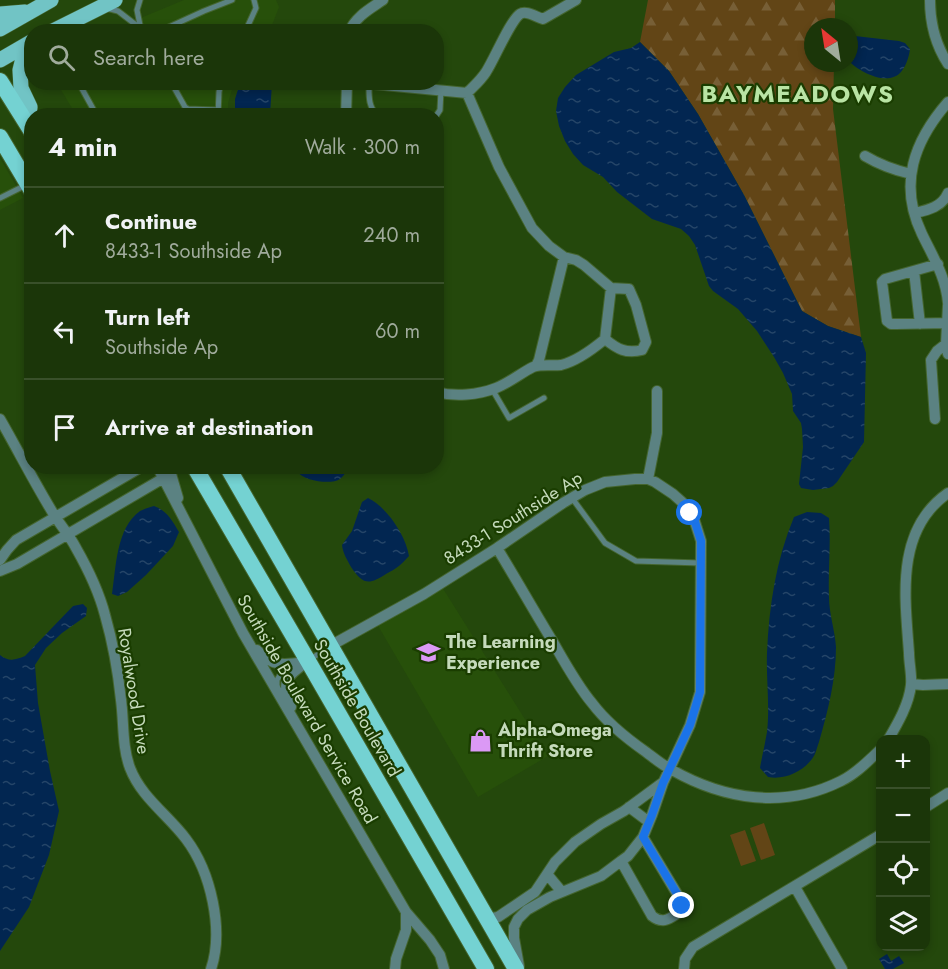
<!DOCTYPE html>
<html lang="en">
<head>
<meta charset="utf-8">
<style>
	body { margin:0; font-family:Jost,sans-serif; background:#243e12; color:#f1f3f6 }
	.controls { position:absolute; right:18px; bottom:18px; display:grid; overflow:hidden; border-radius:12px; box-shadow:0 3px 9px #0003 }
	.controls button { width:54px; height:54px; display:grid; place-items:center; padding:0; border:0; border-bottom:2px solid #39502a; background:#1b3609; color:#f1f3f6; font:30px sans-serif }
	.compass { position:absolute; left:804px; top:18px; width:54px; height:54px; border-radius:50%; background:#1b3609; box-shadow:0 3px 9px #0003; rotate:330deg }
	.stop { position:absolute; width:18px; height:18px; margin:-14px; border:4px solid #1a73e8; border-radius:50%; background:#fff }
	.stop.end { background:#1a73e8; border-color:#fff; box-shadow:0 2px 6px #0008 }
	.list { margin:0; padding:0; list-style:none }
	h2 { display:flex; justify-content:space-between; align-items:center; height:78px; margin:0; padding:0 24px; font-size:26px }
	h2 small { font-size:20px; font-weight:400; color:#a0ab9c }
	.list li { display:grid; grid-template-columns:39px 1fr auto; gap:18px; align-items:center; box-sizing:border-box; height:96px; padding:0 24px; border-top:2px solid #39502a }
	.list b { display:block; font-size:22px; white-space:nowrap }
	.list p { margin:0; font-size:20px; white-space:nowrap; color:#a0ab9c }
	.list em { font-size:20px; font-style:normal; color:#a0ab9c }
	.icon { flex:none; width:33px; height:33px; fill:none; stroke:currentColor; stroke-width:2; stroke-linecap:round; stroke-linejoin:round }
	.map { position:relative; flex:none; width:948px; height:969px; overflow:hidden }
	.search { position:absolute; background:#1b3609; box-shadow:0 3px 9px #0003; left:24px; top:24px; width:420px; height:66px; display:flex; align-items:center; gap:15px; box-sizing:border-box; padding:0 21px; border-radius:24px; color:#a0ab9c; font-size:22px }
	.panel { position:absolute; background:#1b3609; box-shadow:0 3px 9px #0003; left:24px; top:108px; width:420px; height:366px; border-radius:24px }
	.map>svg:first-child { display:block }
</style>
</head>
<body>
<div class="map">
<svg width="948" height="969" viewBox="0 0 948 969">
	<defs>
		<pattern id="forest-firs" width="22" height="20" patternUnits="userSpaceOnUse" patternTransform="scale(1.5)"><rect width="22" height="20" fill="#624516"/><path d="M5 1l3.5 6h-7zM16 11l3.5 6h-7z" fill="#775f36"/></pattern>
		<pattern id="water-ripples" width="26" height="14" patternUnits="userSpaceOnUse" patternTransform="scale(1.5)"><rect width="26" height="14" fill="#022651"/><path d="M2 4q2-2 4 0t4 0M15 11q2-2 4 0t4 0" fill="none" stroke="#254568"/></pattern>
	</defs>
	<rect width="100%" height="100%" fill="#24480c"/>
	<path fill="#27500a" d="M184,0H276L279,7L272,25L264,31L117,32L143,17Z
		M57,83H234L228,103V116L76,115Z
		M0,158L23,198L0,210Z
		M442,587L548,756L478,797L377,624Z"/>
	<path fill="url(#forest-firs)" d="M648,0H835V27H813V63H834L833,109L861,337L828,326L802,311L744,195L698,114L669,71L640,42Z"/>
	<path fill="#624516" d="M764,823L775,855L761,860L750,828Z
		M745,830L756,861L741,866L730,835Z"/>
	<path fill="url(#water-ripples)" d="M855,36L899,41L905,43L910,49C909,57 906,66 901,72C888,87 859,72 849,61V38Z
		M640,42L669,71L698,114L744,195L802,311L828,326L861,337L866,353L864,442L837,482L833,486L829,488L813,490L801,488L799,484L803,447L802,429L801,423L793,411L792,394L783,373L774,357L757,331L738,309L713,291L709,286L695,245L689,236L681,229L652,219L617,192L603,177L583,165L573,154L565,141L559,126L556,111L558,98L565,87L576,75L614,52L631,48Z
		M240,83H272L270,115H235V99Z
		M297,467L298,466L350,467C347,470 344,476 340,479C332,485 303,481 298,472C298,470 298,469 297,467Z
		M368,498C387,507 406,536 409,556C402,564 396,569 386,574C369,585 363,585 351,567C347,559 343,554 342,545L352,531L362,502Z
		M154,506C167,511 172,520 179,532L173,546L146,575L127,592L118,596L112,594C116,568 116,528 140,511C144,509 150,507 154,506Z
		M807,512L821,513L829,518C831,545 828,570 829,597C829,614 835,630 836,647C836,679 828,711 819,742C817,747 816,754 812,759C802,772 785,780 768,777L760,768C762,756 765,744 767,732C770,706 766,679 767,653C769,606 776,560 794,517Z
		M83,604L87,608L86,616L62,633L46,648L35,665L38,703L50,771L59,811L49,855L29,907L0,951V655C9,662 15,660 25,656L73,606Z
		M887,954L891,961L899,956L904,963L893,969H885L879,959Z"/>
	<g fill="none" stroke-linecap="round" stroke-linejoin="round">
		<defs>
			<path id="service" d="M140,0L137,10L141,30
				M106,8L118,11L140,28
				M158,32L204,11L232,0
				M245,32L256,8L254,0
				M82,82L81,87L97,116
				M171,82L185,107L188,109L218,110
				M369,84C369,96 368,107 378,116
				M177,116L188,109
				M218,116L219,92L221,82
				M436,116L440,110L441,90
				M0,198L26,185
				M492,389L509,418L544,398
				M572,498L605,543L636,561L701,563
				M309,660L329,647
				M277,686V680L286,665"/>
			<path id="minor" d="M930,0C930,24 935,44 948,64
				M349,32C356,16 370,9 383,0
				M353,82L467,93
				M467,93L499,167L532,228L549,246L564,257L576,260L584,265L611,288L629,289L636,305L646,342L642,350C626,354 617,349 605,339
				M467,93C474,86 481,80 486,72C494,60 510,21 520,14C526,10 536,17 543,19L576,0
				M948,102C914,141 898,184 922,234C933,257 946,277 948,303
				M346,116L347,82
				M865,156C880,165 894,170 911,174
				M915,213C928,210 942,207 948,193
				M938,264L885,279L882,282L887,321L891,324H896L948,323
				M914,271L920,324
				M948,305L946,344L948,354
				M605,339L611,288
				M536,366L539,360L564,257
				M436,392C455,397 478,395 496,388C509,383 521,373 533,367C541,364 552,366 561,365C577,361 593,349 605,339
				M0,419C19,452 36,486 56,518C63,528 71,538 76,548C88,569 99,592 105,615C113,643 118,671 121,700C124,722 122,747 130,768C141,797 168,815 186,839C211,872 224,930 211,969
				M935,419L931,360L937,351L946,344
				M157,466L243,633L406,912L430,940L440,955L444,969
				M167,466L171,474L178,498
				M648,479L657,433V391
				M497,548C516,579 534,611 553,642C565,663 577,685 592,703C607,723 626,738 646,752C654,758 662,765 672,770C725,800 785,809 841,781C856,774 868,761 880,750
				M0,560L7,550L16,540L143,466
				M0,571L17,564L162,479
				M330,646L424,594L497,548L563,503L585,490L605,482L635,479H648L655,482L673,494L682,502L695,522L701,541L700,692L690,725L663,783L652,815L643,837L628,856L621,861L601,876L550,897L527,910L518,919L514,927V938L519,966
				M257,650C272,667 284,665 305,662
				M911,684L923,685L948,684
				M291,707C281,679 286,677 308,661
				M888,740C898,723 909,704 911,685C912,675 909,663 909,653C905,597 895,530 948,493
				M629,807L649,822
				M926,807L948,793
				M621,861L652,916C663,925 670,918 680,912L682,906L679,897L643,837
				M547,874L562,892
				M795,887L842,969
				M484,915L492,918L498,917L535,892L555,862L575,842L601,824L624,811L662,783
				M395,969L396,959L406,930V912
				M684,969L685,959L693,947L880,835"/>
			<path id="primary" d="M0,14L25,12
				M0,29L51,0
				M51,32L115,0
				M0,60L31,42
				M28,126L30,107L21,88L20,70L23,58L32,47"/>
			<path id="trunk" d="M0,81L32,132
				M0,137L32,191
				M194,466L308,661L486,969
				M227,466L516,969"/>
		</defs>
		<use href="#service" stroke="#44652f" stroke-width="7"/>
		<use href="#minor" stroke="#44652f" stroke-width="12"/>
		<use href="#primary" stroke="#44652f" stroke-width="16"/>
		<use href="#trunk" stroke="#44652f" stroke-width="18"/>
		<use href="#service" stroke="#5b8282" stroke-width="5"/>
		<use href="#minor" stroke="#5b8282" stroke-width="10"/>
		<use href="#primary" stroke="#71c4c5" stroke-width="15"/>
		<use href="#trunk" stroke="#74d2d2" stroke-width="16"/>
	</g>
	<g fill="none" stroke-linecap="round" stroke-linejoin="round">
		<path stroke="#1a73e8" stroke-width="8" d="M682,906L679,897L643,837L652,815L663,783L690,725L700,692L701,541L695,522L690,513"/>
	</g>
	<defs>
		<symbol id="school-bare" viewBox="-9 -9 18 18"><path d="M0-5L7-2L0 1L-7-2ZM-4 1L0 2.5L4 1V4Q0 6-4 4Z" fill="#db99f5" stroke="#1a3d00" stroke-width="2.5" paint-order="stroke"/></symbol>
		<symbol id="shop-bare" viewBox="-9 -9 18 18"><path d="M-5-2.5h2.3a2.7 3.5 0 0 1 5.4 0H5L5.5 6h-11ZM-1.5-2.5h3a1.5 2.3 0 0 0-3 0Z" fill="#db99f5" stroke="#1a3d00" stroke-width="2.5" paint-order="stroke"/></symbol>
	</defs>
	<g fill-rule="evenodd">
		<use href="#school-bare" x="412" y="636" width="33" height="33"/>
		<use href="#shop-bare" x="464" y="724" width="33" height="33"/>
	</g>
	<g text-anchor="middle" stroke-width="4.5" stroke-linejoin="round" paint-order="stroke">
		<g font-size="18" fill="#c5dabb" stroke="#1a3d00">
			<text transform="translate(513 518) rotate(-32)" y="6">8433-1 Southside Ap</text>
			<text transform="translate(134 691) rotate(81)" y="6">Royalwood Drive</text>
			<text transform="translate(357 708) rotate(60)" y="6">Southside Boulevard</text>
			<text transform="translate(307 709) rotate(60)" y="6">Southside Boulevard Service Road</text>
		</g>
		<g font-size="18" font-weight="bold" fill="#c5dabb" stroke="#1a3d00" text-anchor="start">
			<text x="446" y="648">The Learning<tspan x="446" dy="21">Experience</tspan></text>
			<text x="498" y="736">Alpha-Omega<tspan x="498" dy="21">Thrift Store</tspan></text>
		</g>
		<g font-size="24" font-weight="bold" letter-spacing="1.5" fill="#b9e4a4" stroke="#1a3d00">
			<text x="798" y="102">BAYMEADOWS</text>
		</g>
	</g>
</svg>
<div class="controls">
<button>+</button>
<button>−</button>
<button><svg class="icon" aria-label="locate" viewBox="0 0 24 24"><circle cx="12" cy="12" r="6"/><path d="M12 2v4M12 18v4M2 12h4M18 12h4"/></svg></button>
<button><svg class="icon" aria-label="layers" viewBox="0 0 24 24"><path d="M12 4l9 5-9 5-9-5zM3 14l9 5 9-5"/></svg></button>
</div>
<svg class="compass" viewBox="-18 -18 36 36"><path d="M0-13l5 13h-10z" fill="#e53935"/><path d="M0 13l5-13h-10z" fill="#a0ab9c"/></svg>
<div class="stop" style="left:690px;top:513px"></div>
<div class="stop end" style="left:682px;top:906px"></div>
<div class="search"><svg class="icon" aria-label="search" viewBox="0 0 24 24"><circle cx="10" cy="10" r="6"/><path d="M15 15l6 6"/></svg>Search here</div>
<section class="panel">
<h2>4 min<small>Walk · 300 m</small></h2>
<ul class="list">
<li><svg class="icon" aria-label="ahead" viewBox="0 0 24 24"><path d="M12 20V5M6 11l6-6 6 6"/></svg><div><b>Continue</b><p>8433-1 Southside Ap</p></div><em>240 m</em></li>
<li><svg class="icon" aria-label="left" viewBox="0 0 24 24"><path d="M17 20v-9H6M10 6l-5 5 5 5"/></svg><div><b>Turn left</b><p>Southside Ap</p></div><em>60 m</em></li>
<li><svg class="icon" aria-label="arrive" viewBox="0 0 24 24"><path d="M6 21V4h12l-3 4 3 4H6"/></svg><div><b>Arrive at destination</b></div></li>
</ul>
</section>
</div>
</body>
</html>
